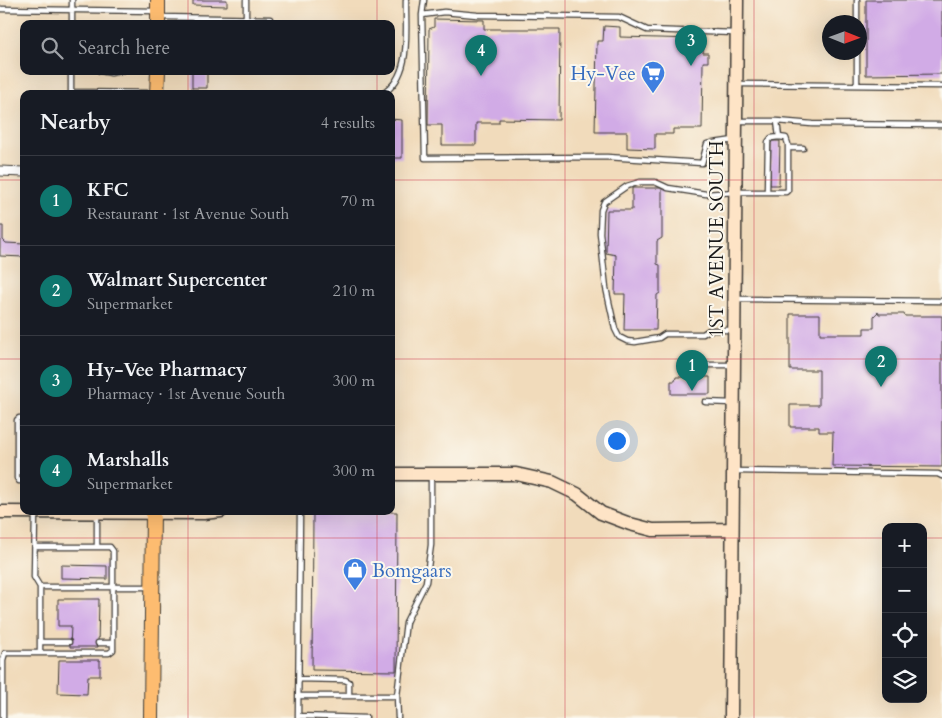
<!DOCTYPE html>
<html lang="en">
<head>
<meta charset="utf-8">
<style>
	body { margin:0; font-family:Cardo,serif; background:#242831; color:#f1f3f6 }
	.controls { position:absolute; right:15px; bottom:15px; display:grid; overflow:hidden; border-radius:10px; box-shadow:0 5px 20px #0002 }
	.controls button { width:45px; height:45px; display:grid; place-items:center; padding:0; border:0; border-bottom:1px solid #363941; background:#171b24; color:#f1f3f6; font:25px sans-serif }
	.compass { position:absolute; left:822px; top:15px; width:45px; height:45px; border-radius:50%; background:#171b24; box-shadow:0 5px 20px #0002; rotate:91deg }
	.you { position:absolute; left:616px; top:440px; width:18px; height:18px; margin:-12px; border:4px solid #fff; border-radius:50%; background:#1a73e8; box-shadow:0 0 0 8px #1a73e833 }
	.badge { display:grid; place-items:center; width:32px; height:32px; border-radius:50%; background:#0f766e; color:#fff; font-size:16px; font-weight:700 }
	.pin { position:absolute; translate:-50% -41px; filter:drop-shadow(0 1px 2px #0008) }
	.pin::after { content:''; position:absolute; top:26px; width:18px; height:15px; background:inherit; clip-path:polygon(0 0,100% 0,50% 100%) }
	.list { margin:0; padding:0; list-style:none }
	h2 { display:flex; justify-content:space-between; align-items:center; height:65px; margin:0; padding:0 20px; font-size:21px }
	h2 small { font-size:16px; font-weight:400; color:#9ea1a6 }
	.list li { display:grid; grid-template-columns:32px 1fr auto; gap:15px; align-items:center; box-sizing:border-box; height:90px; padding:0 20px; border-top:1px solid #363941 }
	.list b { display:block; font-size:19px; white-space:nowrap }
	.list p { margin:0; font-size:16px; white-space:nowrap; color:#9ea1a6 }
	.list em { font-size:16px; font-style:normal; color:#9ea1a6 }
	.icon { flex:none; width:28px; height:28px; fill:none; stroke:currentColor; stroke-width:2; stroke-linecap:round; stroke-linejoin:round }
	.map { position:relative; flex:none; width:942px; height:718px; overflow:hidden }
	.search { position:absolute; background:#171b24; box-shadow:0 5px 20px #0002; left:20px; top:20px; width:375px; height:55px; display:flex; align-items:center; gap:12px; box-sizing:border-box; padding:0 18px; border-radius:10px; color:#9ea1a6; font-size:19px }
	.panel { position:absolute; background:#171b24; box-shadow:0 5px 20px #0002; left:20px; top:90px; width:375px; height:425px; border-radius:10px }
	.map>svg:first-child { display:block }
</style>
</head>
<body>
<div class="map">
<svg width="942" height="718" viewBox="0 0 942 718">
	<rect width="100%" height="100%" fill="#fbf7ec"/>
	<filter id="ink" filterUnits="userSpaceOnUse"><feTurbulence type="fractalNoise" baseFrequency=".02" numOctaves="2"/><feDisplacementMap in="SourceGraphic" scale="10" xChannelSelector="R" yChannelSelector="G"/><feConvolveMatrix kernelMatrix="1 2 1 2 8 2 1 2 1" color-interpolation-filters="sRGB"/></filter>
	<filter id="wash" filterUnits="userSpaceOnUse"><feTurbulence type="fractalNoise" baseFrequency=".0096" numOctaves="4" result="noise"/><feDisplacementMap in="SourceGraphic" scale="20" xChannelSelector="R" yChannelSelector="G"/><feGaussianBlur stdDeviation="1.12" result="paint"/><feColorMatrix in="noise" values="0 0 0 0 0 0 0 0 0 0 0 0 0 0 0 0 0 1.4 0 .05"/><feComposite in="paint" operator="in"/></filter>
	<g filter="url(#wash)">
		<rect width="100%" height="100%" fill="#f1dbbb"/>
		<g id="blocks">
			<path fill="#d1abe6" d="M193,0H227V6L193,5Z
				M866,0H942V74L866,75Z
				M434,19L484,20V29H560L559,120L499,119V123H476V145H442V125H428L429,29L434,27Z
				M604,26L620,27V37L697,39V41H704L703,53H708V62H703L702,129H673V134H655V149L627,148V132H595L597,41H603Z
				M192,71H207V88H192Z
				M391,119L402,120V158H391Z
				M771,141H780L779,185H770Z
				M632,188H662V238L657,241V264L660,265V293L657,295L656,330H624L625,294H615L616,255L606,253L607,210H632Z
				M0,226H3V240L6,243L24,244V257L0,256Z
				M878,312L879,314H904L905,316H942V467L832,466L833,432H819V427H790V405H819V370H790V314H820V334H864V328H874V316Z
				M676,377H710V394H671V381H675Z
				M313,512H397L396,671L312,670Z
				M61,565L107,566V579L61,578Z
				M58,599H99L98,647H70L71,626H58Z
				M59,660H100V676H88L87,694L58,693Z"/>
		</g>
	</g>
	<g filter="url(#ink)">
		<use href="#blocks" fill-opacity="0" stroke="#3c3934" stroke-width="1"/>
		<g fill="none" stroke-linecap="round" stroke-linejoin="round">
			<defs>
				<path id="lane" d="M72,0V24
					M424,0L422,15L425,158L607,157L702,163L707,144L734,140
					M857,0V22
					M0,9L157,11
					M422,15L444,12L477,15L619,17L647,30L735,33
					M159,17L270,19
					M246,18V0
					M857,52V84
					M100,71L111,73L122,71
					M737,84L942,86
					M71,92L156,93
					M71,94V71
					M382,94C413,76 405,30 406,0
					M739,121H777L812,124L942,125
					M777,121L779,137
					M789,148H803
					M735,299L942,301
					M733,330H709L703,334H665L659,338L635,342L627,341L619,337L615,329L606,288L600,233L601,210L604,202L627,186L640,182H655L668,188L706,194L735,192H786L788,190V144L786,138L779,137L771,138L768,142L767,192
					M704,365H732
					M705,402L732,403
					M24,418H19L17,420V478L19,481H24
					M734,471L938,474L942,476
					M35,514L34,577L40,587V653
					M35,547H97
					M40,587H151
					M40,642H69
					M98,643H113
					M299,679L345,680L349,682V696
					M299,696H397L406,622L426,582L431,545V476
					M397,696L398,718
					M298,716L366,718
					M3,718V660L5,653H109L113,650V551L110,547H97V514
					M298,718L300,511"/>
				<path id="street" d="M0,171L24,172"/>
				<path id="secondary" d="M391,474H516L552,482L577,494L601,513L630,524L653,530L732,529
					M0,512L204,513L221,511
					M731,718L737,0"/>
				<path id="primary" d="M158,24V0
					M157,94L158,71
					M151,718L153,511"/>
			</defs>
			<use href="#lane" stroke="#3c3934" stroke-width="7"/>
			<use href="#street" stroke="#3c3934" stroke-width="11"/>
			<use href="#secondary" stroke="#3c3934" stroke-width="15"/>
			<use href="#primary" stroke="#3c3934" stroke-width="16"/>
			<use href="#lane" stroke="#fff" stroke-width="4.5"/>
			<use href="#street" stroke="#fff" stroke-width="9"/>
			<use href="#secondary" stroke="#fee4c6" stroke-width="12"/>
			<use href="#primary" stroke="#fdbc70" stroke-width="14"/>
		</g>
	</g>
	<path fill="none" stroke="#d1495b" stroke-width="1" stroke-opacity="0.55" d="M188,0V24M377,0V24M565,0V718M754,0V718M188,71V94M377,71V94M0,180H24M391,180H942M0,359H24M391,359H942M188,511V718M377,511V718M0,538H886M923,538H942"/>
	<defs>
		<symbol id="supermarket-pin" viewBox="-11 -11 22 30"><path d="M0 17L-7.5 6A9.5 9.5 0 1 1 7.5 6Z" fill="#3f7fe0" stroke="#fbf7ec"/><path d="M-6-5.5h2.5l.6 2H6L4.5 2H-2.5L-4.4-4H-6ZM-1.5 3.2a1.3 1.3 0 1 0 .1 0ZM3 3.2a1.3 1.3 0 1 0 .1 0Z" fill="#fff"/></symbol>
		<symbol id="shop-pin" viewBox="-11 -11 22 30"><path d="M0 17L-7.5 6A9.5 9.5 0 1 1 7.5 6Z" fill="#3f7fe0" stroke="#fbf7ec"/><path d="M-5-2.5h2.3a2.7 3.5 0 0 1 5.4 0H5L5.5 6h-11ZM-1.5-2.5h3a1.5 2.3 0 0 0-3 0Z" fill="#fff"/></symbol>
	</defs>
	<g fill-rule="evenodd">
		<use href="#supermarket-pin" x="639" y="59" width="28" height="38"/>
		<use href="#shop-pin" x="341" y="556" width="28" height="38"/>
	</g>
	<g text-anchor="middle" stroke-width="4" stroke-linejoin="round" paint-order="stroke">
		<g font-size="19" fill="#366cbe" stroke="#fbf7ec" text-anchor="end">
			<text x="636" y="80">Hy-Vee</text>
			<text x="372" y="577" text-anchor="start">Bomgaars</text>
		</g>
		<g font-size="19" fill="#1c1c1c" stroke="#fbf7ec">
			<text transform="translate(716 239) rotate(-90)" y="7">1ST AVENUE SOUTH</text>
		</g>
	</g>
</svg>
<div class="controls">
<button>+</button>
<button>−</button>
<button><svg class="icon" aria-label="locate" viewBox="0 0 24 24"><circle cx="12" cy="12" r="6"/><path d="M12 2v4M12 18v4M2 12h4M18 12h4"/></svg></button>
<button><svg class="icon" aria-label="layers" viewBox="0 0 24 24"><path d="M12 4l9 5-9 5-9-5zM3 14l9 5 9-5"/></svg></button>
</div>
<svg class="compass" viewBox="-18 -18 36 36"><path d="M0-13l5 13h-10z" fill="#e53935"/><path d="M0 13l5-13h-10z" fill="#9ea1a6"/></svg>
<div class="you"></div>
<div class="pin badge" style="left:692px;top:391px">1</div>
<div class="pin badge" style="left:881px;top:387px">2</div>
<div class="pin badge" style="left:691px;top:66px">3</div>
<div class="pin badge" style="left:481px;top:76px">4</div>
<div class="search"><svg class="icon" aria-label="search" viewBox="0 0 24 24"><circle cx="10" cy="10" r="6"/><path d="M15 15l6 6"/></svg>Search here</div>
<section class="panel">
<h2>Nearby<small>4 results</small></h2>
<ul class="list">
<li><span class="badge">1</span><div><b>KFC</b><p>Restaurant · 1st Avenue South</p></div><em>70 m</em></li>
<li><span class="badge">2</span><div><b>Walmart Supercenter</b><p>Supermarket</p></div><em>210 m</em></li>
<li><span class="badge">3</span><div><b>Hy-Vee Pharmacy</b><p>Pharmacy · 1st Avenue South</p></div><em>300 m</em></li>
<li><span class="badge">4</span><div><b>Marshalls</b><p>Supermarket</p></div><em>300 m</em></li>
</ul>
</section>
</div>
</body>
</html>
